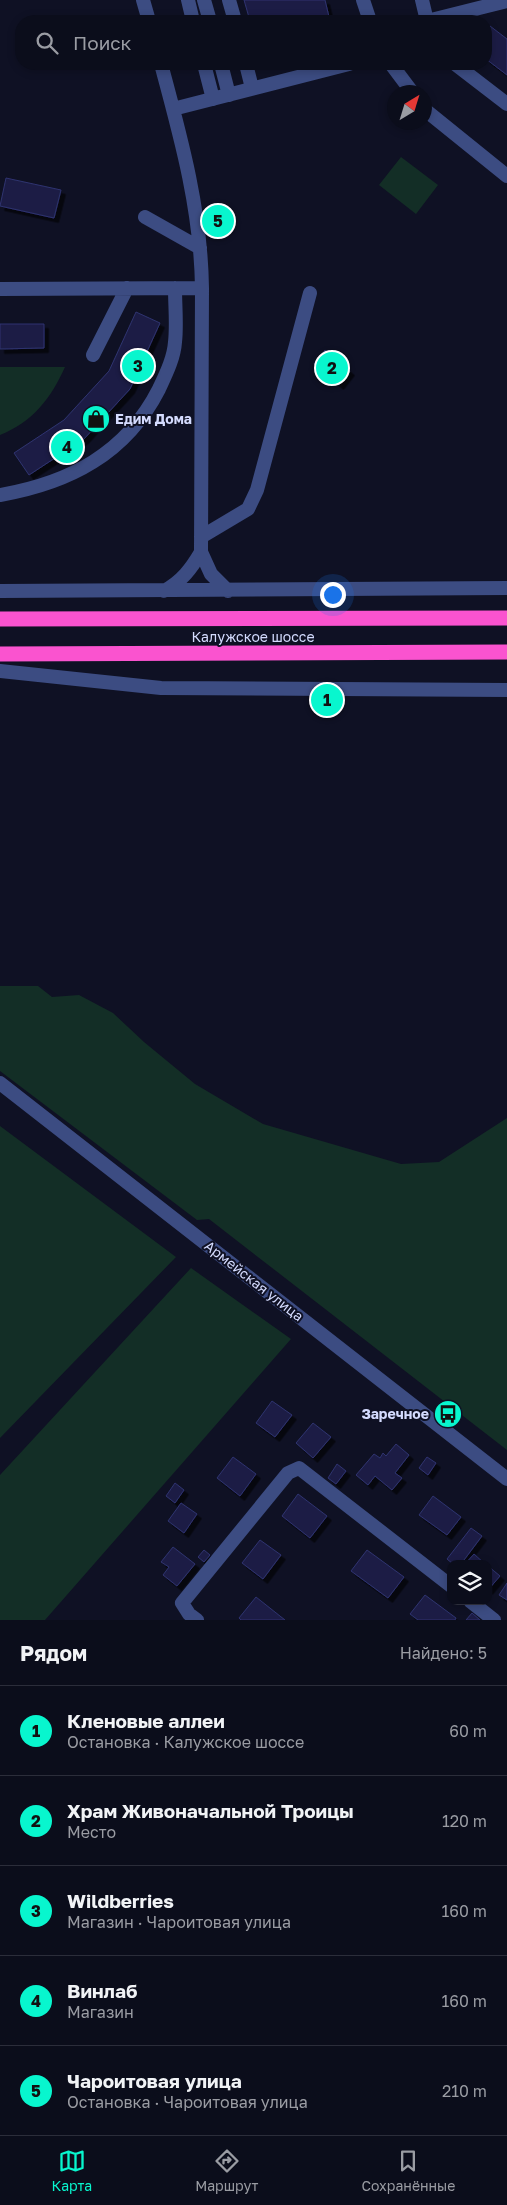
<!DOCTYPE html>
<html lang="ru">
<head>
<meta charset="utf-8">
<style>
	body { margin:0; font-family:"Golos Text",sans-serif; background:#191b28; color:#f1f3f6 }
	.controls { position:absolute; right:15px; bottom:15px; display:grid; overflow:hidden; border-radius:10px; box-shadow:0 2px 8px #0003 }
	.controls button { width:45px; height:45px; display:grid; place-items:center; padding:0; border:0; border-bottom:1px solid #2b2d3a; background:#0b0d1b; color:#f1f3f6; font:25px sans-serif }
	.compass { position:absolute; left:387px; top:85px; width:45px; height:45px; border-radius:50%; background:#0b0d1b; box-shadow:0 2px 8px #0003; rotate:38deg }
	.you { position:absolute; left:332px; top:594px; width:18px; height:18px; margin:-12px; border:4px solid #fff; border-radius:50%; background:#1a73e8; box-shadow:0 0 0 8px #1a73e833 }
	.badge { display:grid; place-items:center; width:32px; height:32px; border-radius:50%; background:#08f6ce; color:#111; font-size:16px; font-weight:700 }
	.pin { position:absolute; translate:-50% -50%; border:2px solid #fff; box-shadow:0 1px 5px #0006 }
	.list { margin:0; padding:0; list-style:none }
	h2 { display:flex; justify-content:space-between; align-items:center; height:65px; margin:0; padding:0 20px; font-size:21px }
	h2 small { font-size:16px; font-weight:400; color:#9a9ca3 }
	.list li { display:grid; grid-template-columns:32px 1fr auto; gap:15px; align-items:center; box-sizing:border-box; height:90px; padding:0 20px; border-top:1px solid #2b2d3a }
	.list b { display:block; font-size:19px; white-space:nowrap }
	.list p { margin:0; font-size:16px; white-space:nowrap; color:#9a9ca3 }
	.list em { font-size:16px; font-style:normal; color:#9a9ca3 }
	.icon { flex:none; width:28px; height:28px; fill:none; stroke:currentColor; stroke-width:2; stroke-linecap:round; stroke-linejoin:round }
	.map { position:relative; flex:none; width:507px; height:1620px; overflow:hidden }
	.search { position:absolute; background:#0b0d1b; box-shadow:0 2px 8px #0003; left:15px; right:15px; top:15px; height:55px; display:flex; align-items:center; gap:12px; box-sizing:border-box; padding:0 18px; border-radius:20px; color:#9a9ca3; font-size:19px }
	.sheet { height:515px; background:#0b0d1b }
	nav { display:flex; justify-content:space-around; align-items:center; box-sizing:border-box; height:70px; border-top:1px solid #2b2d3a; background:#0b0d1b; font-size:14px; color:#9a9ca3 }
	nav a { display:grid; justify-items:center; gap:2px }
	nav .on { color:#08f6ce }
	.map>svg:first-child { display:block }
</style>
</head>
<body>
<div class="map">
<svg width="507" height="1620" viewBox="0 0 507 1620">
	<defs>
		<filter id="shadow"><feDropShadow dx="4.5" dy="4.5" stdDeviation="0" flood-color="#0009"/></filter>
	</defs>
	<rect width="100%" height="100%" fill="#0f1124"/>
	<path fill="#132e26" d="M401,157L438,185L416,214L379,185Z
		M0,367H65C51,398 33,422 0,435Z
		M0,986H38L52,997L79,995L113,1013L144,1042L195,1084L263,1124L401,1164L439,1162L507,1118V1450L209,1219L197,1220L0,1071Z
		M0,1126L176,1257L0,1438Z
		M191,1268L291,1339L45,1620H0V1475Z"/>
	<path fill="#1c1f45" stroke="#2f3370" filter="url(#shadow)" d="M244,0H325L330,21H250Z
		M490,26L507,39V75L486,59V32Z
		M6,178L61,190L54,218L0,206Z
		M136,312L160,323L130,389L84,439L29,475L14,453L64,420L109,371Z
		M0,324H44V348L0,349Z
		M325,350L350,371L339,385L314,364Z
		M272,1401L292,1415L275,1437L256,1423Z
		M313,1423L331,1437L313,1458L296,1443Z
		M396,1444L409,1455L395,1473L402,1478L392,1490L375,1476L368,1485L356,1475L374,1454L380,1458L383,1453L386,1456Z
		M233,1457L256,1474L240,1496L217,1478Z
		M427,1457L436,1463L428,1475L419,1468Z
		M337,1464L346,1471L336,1484L328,1478Z
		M175,1483L184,1490L175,1503L166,1496Z
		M298,1494L327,1516L310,1538L282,1516Z
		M433,1496L461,1517L447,1535L419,1515Z
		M181,1503L197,1514L184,1533L168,1521Z
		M471,1528L482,1536L461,1564H453L447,1559Z
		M260,1540L281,1555L263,1579L242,1563Z
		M173,1547L195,1564L177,1586L163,1575L169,1567L161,1562Z
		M204,1550L210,1555L204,1562L198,1557Z
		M367,1550L404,1577L388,1598L351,1571Z
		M474,1554L485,1564H465Z
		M488,1566L500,1576L488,1590Z
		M507,1583V1600L499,1595Z
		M425,1595L456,1618L455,1620H418L410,1614Z
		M256,1597L285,1620H241L239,1618Z
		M472,1613L480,1620H466Z"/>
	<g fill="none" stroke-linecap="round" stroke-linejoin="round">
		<path stroke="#3c4c82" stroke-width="14" d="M143,0L149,21
			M188,0L193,21
			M204,0L210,21
			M229,0L235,21
			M363,0L370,21
			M422,0L427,21
			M427,21L507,1
			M161,64C181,138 201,210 202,288L201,552L211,574L228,591
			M204,64L213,99
			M221,64L229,95
			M246,64L252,88
			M391,64L412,92
			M455,64L507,104
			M173,109L349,64
			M424,109L507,176
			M145,217L200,248
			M0,289L202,288
			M93,355L127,288
			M0,495C69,483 126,454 159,389C166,374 174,358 175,342C177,325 175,306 175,288
			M201,537L248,509L257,490L310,293
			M0,591L507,588
			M164,591C182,581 191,569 201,552
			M0,671L161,688L507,690
			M0,1083L507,1479
			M470,1601L494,1620
			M197,1620L189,1614L182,1603L288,1473L299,1468L451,1586"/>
		<path stroke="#fa53cf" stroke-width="15" d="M0,619L507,618
			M0,654L507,652"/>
	</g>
	<defs>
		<symbol id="shop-disc" viewBox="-11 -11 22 22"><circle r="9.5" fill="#08f6ce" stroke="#0f1124"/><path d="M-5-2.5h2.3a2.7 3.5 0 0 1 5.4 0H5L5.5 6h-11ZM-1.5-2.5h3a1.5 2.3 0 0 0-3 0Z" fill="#111"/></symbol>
		<symbol id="bus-disc" viewBox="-11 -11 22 22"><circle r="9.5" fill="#08f6ce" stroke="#0f1124"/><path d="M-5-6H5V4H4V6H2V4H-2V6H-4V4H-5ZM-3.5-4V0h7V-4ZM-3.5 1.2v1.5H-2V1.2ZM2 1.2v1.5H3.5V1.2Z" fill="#111"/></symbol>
	</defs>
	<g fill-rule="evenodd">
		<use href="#shop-disc" x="80" y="403" width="32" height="32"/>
		<use href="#bus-disc" x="432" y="1398" width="32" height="32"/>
	</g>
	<g text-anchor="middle" stroke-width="4" stroke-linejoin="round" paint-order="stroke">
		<g font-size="14" font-weight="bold" fill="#d4dbfe" stroke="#0f1124" text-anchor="start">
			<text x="115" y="424">Едим Дома</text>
			<text x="429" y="1419" text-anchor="end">Заречное</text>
		</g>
		<g font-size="14" fill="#d4dbfe" stroke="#0f1124">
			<text x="253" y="642">Калужское шоссе</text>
			<text transform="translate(254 1281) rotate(38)" y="5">Армейская улица</text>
		</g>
	</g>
</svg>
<div class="controls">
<button><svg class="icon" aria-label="layers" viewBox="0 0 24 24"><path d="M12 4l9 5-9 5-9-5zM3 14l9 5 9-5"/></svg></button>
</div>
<svg class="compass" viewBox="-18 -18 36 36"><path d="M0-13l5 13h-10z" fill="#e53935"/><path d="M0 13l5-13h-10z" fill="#9a9ca3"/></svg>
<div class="you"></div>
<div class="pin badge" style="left:327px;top:700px">1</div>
<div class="pin badge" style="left:332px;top:368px">2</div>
<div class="pin badge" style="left:138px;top:366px">3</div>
<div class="pin badge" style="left:67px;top:447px">4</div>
<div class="pin badge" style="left:218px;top:221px">5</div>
<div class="search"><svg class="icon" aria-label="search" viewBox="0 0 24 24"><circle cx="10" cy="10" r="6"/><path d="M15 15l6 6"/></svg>Поиск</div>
</div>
<section class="sheet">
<h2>Рядом<small>Найдено: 5</small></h2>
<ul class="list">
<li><span class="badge">1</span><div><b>Кленовые аллеи</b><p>Остановка · Калужское шоссе</p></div><em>60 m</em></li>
<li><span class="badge">2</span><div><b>Храм Живоначальной Троицы</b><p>Место</p></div><em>120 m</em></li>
<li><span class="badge">3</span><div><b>Wildberries</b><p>Магазин · Чароитовая улица</p></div><em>160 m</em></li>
<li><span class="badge">4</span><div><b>Винлаб</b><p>Магазин</p></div><em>160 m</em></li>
<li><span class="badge">5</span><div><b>Чароитовая улица</b><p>Остановка · Чароитовая улица</p></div><em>210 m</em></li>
</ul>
</section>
<nav>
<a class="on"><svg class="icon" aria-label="map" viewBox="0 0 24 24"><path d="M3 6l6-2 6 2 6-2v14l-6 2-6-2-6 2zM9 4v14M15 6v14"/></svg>Карта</a>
<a><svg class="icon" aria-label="directions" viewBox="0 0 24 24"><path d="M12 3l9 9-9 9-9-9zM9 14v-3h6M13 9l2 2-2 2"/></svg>Маршрут</a>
<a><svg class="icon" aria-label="saved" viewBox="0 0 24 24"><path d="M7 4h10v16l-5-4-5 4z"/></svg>Сохранённые</a>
</nav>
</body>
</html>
